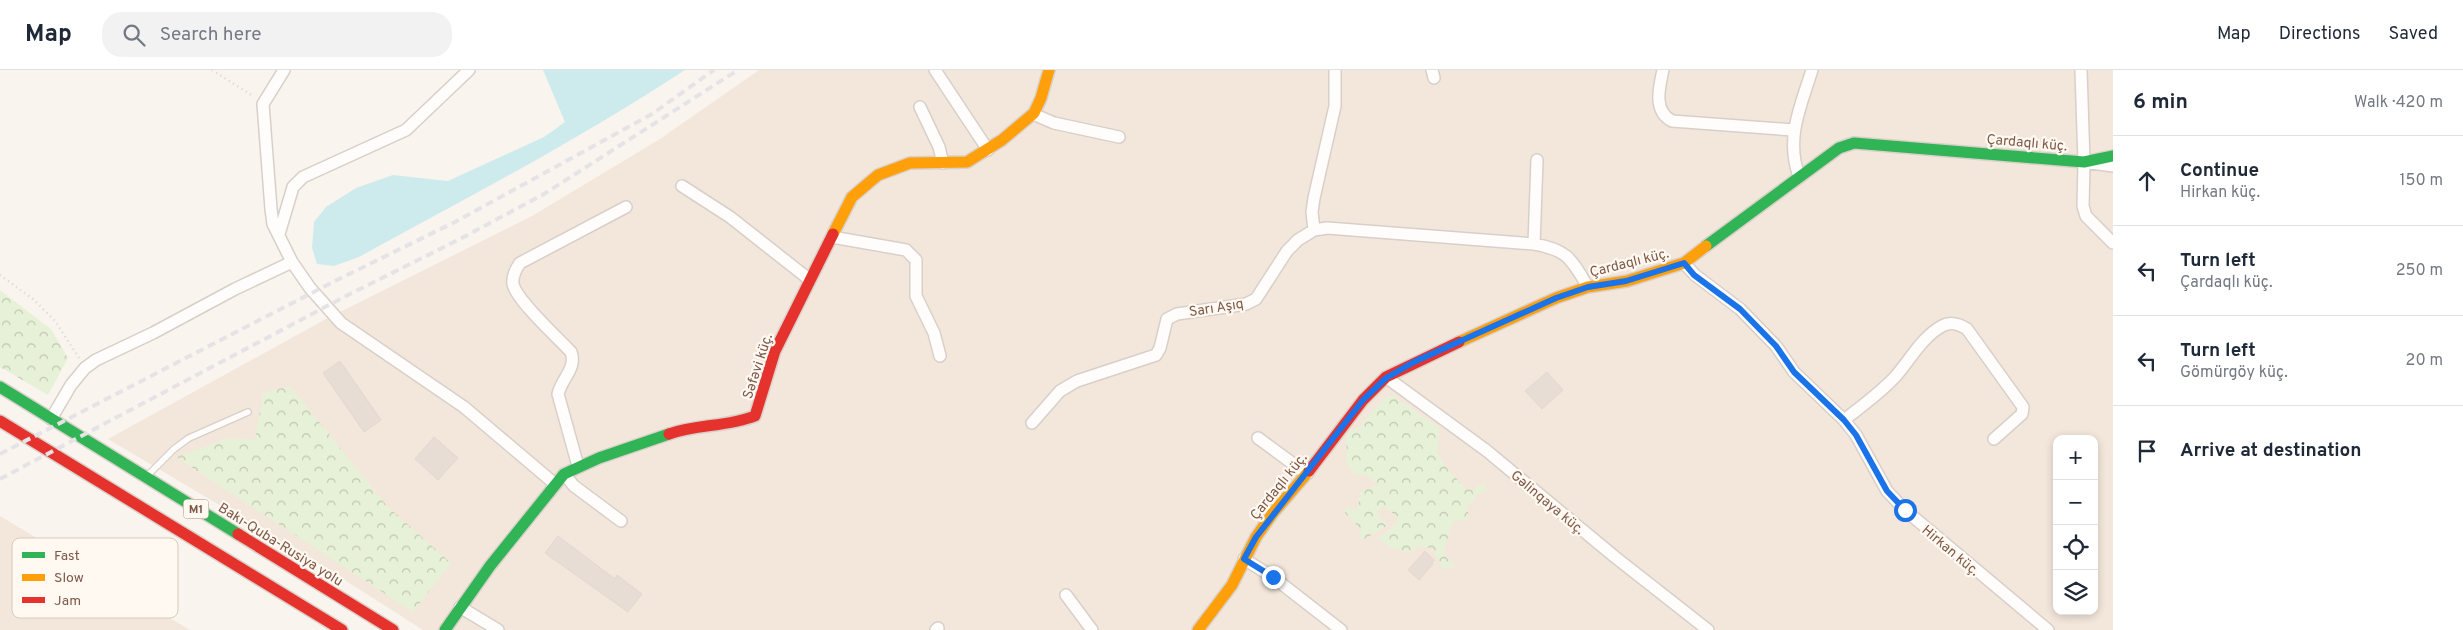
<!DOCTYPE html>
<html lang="en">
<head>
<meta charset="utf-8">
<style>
	body { margin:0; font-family:Overpass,sans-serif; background:#f2f2f3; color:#1f2937 }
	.controls { position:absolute; right:15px; bottom:15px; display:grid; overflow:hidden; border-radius:10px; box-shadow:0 2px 8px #0003 }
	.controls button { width:45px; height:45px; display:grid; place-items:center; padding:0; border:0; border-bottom:1px solid #e0e1e3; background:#fff; color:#1f2937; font:25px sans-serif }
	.stop { position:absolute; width:15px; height:15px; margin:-11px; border:4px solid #1a73e8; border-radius:50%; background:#fff }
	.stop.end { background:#1a73e8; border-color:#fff; box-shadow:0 1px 5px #0008 }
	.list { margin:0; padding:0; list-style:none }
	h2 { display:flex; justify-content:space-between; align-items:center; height:65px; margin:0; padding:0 20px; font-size:21px }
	h2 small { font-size:16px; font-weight:400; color:#747a83 }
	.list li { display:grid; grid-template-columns:32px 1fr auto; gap:15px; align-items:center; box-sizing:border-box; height:90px; padding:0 20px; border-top:1px solid #e0e1e3 }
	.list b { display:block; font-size:19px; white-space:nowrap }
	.list p { margin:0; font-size:16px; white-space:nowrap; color:#747a83 }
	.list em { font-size:16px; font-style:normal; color:#747a83 }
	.icon { flex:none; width:28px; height:28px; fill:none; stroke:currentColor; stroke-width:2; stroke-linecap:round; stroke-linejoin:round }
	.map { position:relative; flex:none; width:2113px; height:560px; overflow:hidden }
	header { display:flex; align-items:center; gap:30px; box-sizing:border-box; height:70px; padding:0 25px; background:#fff; border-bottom:1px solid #e0e1e3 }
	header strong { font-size:24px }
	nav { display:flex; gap:28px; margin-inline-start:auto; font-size:18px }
	.search { width:350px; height:45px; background:#f2f2f3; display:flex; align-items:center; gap:12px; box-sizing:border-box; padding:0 18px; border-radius:20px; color:#747a83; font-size:19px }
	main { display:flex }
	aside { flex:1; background:#fff }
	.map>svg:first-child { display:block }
</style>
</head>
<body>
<header>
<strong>Map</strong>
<div class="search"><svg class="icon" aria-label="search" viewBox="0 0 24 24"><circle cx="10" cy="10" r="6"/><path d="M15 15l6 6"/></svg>Search here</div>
<nav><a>Map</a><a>Directions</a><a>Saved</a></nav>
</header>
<main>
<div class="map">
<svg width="2113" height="560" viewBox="0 0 2113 560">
	<defs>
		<pattern id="forest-crowns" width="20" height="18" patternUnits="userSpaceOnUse" patternTransform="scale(1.25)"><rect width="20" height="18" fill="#e7f1d7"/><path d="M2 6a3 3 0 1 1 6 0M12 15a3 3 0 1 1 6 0" fill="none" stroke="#c0c6b0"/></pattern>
	</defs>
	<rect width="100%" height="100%" fill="#faf4ee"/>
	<path fill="#f3e7db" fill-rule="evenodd" d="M759,0H2113V560H423L329,500L108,369L326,249L532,146L660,69ZM2057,369H2094V541H2057Z
		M0,446L190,560H0Z"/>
	<path fill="url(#forest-crowns)" d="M0,220L51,259L68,288L48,325L0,297Z
		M290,316L387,436L451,493L413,542L176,387L229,368L255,370L263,323Z
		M1394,325L1396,328L1440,358L1437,382L1445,396L1466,419L1474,420L1479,415L1485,414L1487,420L1478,424L1466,439L1469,444L1467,450L1453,451L1443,483L1453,493L1454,498L1442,499L1433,478L1419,477L1409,482L1389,477L1378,469L1395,455L1398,447L1383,436L1378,440L1379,447L1388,455L1363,470L1360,469L1361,459L1345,443L1346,437L1355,439L1357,444L1360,423L1368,418L1379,416C1371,409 1366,402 1355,405L1347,393L1346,361L1359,358L1384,328Z"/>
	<path fill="#cdebed" d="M543,0H685C580,69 469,127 359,187L334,196L317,194L312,178L314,152L326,137L356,118L393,105L448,111L544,67L565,52Z"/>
	<path fill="#e7ddd5" stroke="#e4d7cf" d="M340,291L381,350L364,362L323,303Z
		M1547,302L1563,320L1542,339L1525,321Z
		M434,367L458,388L438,410L415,389Z
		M558,466L615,509L617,505L642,524L628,542L545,483Z
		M1425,481L1434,490L1432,493L1433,494L1419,510L1408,500Z"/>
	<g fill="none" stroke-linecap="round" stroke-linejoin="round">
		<defs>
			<path id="lane" d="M149,404L174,379L189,368L248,342"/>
			<path id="street" d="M284,0L263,34L271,139L273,154L292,192L310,218L341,253L464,337L555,414
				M935,0L988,80
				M1432,0L1434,8
				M1663,0C1659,18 1653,41 1672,51L1793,60
				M2081,0L2084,92
				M920,37L939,77L943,93
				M1033,44L1054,53L1119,67
				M2113,96L2084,92L2083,136L2086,146L2113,173
				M1799,106C1785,68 1801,36 1812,0
				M682,116L730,147L810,210
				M1314,160L1327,158L1534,174C1568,180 1571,189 1588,217
				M279,164L293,117L303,107L406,60L469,0
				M832,167L906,180L916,190V226L934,263L940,286
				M1534,174L1537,90
				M1684,193L1695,205L1740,239L1776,276L1794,302L1844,350L1856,365L1887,421L1905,440L2048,560
				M1386,307L1487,381L1615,487L1708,560
				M51,349L71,315L85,298L96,290L153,263L235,219L292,192
				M1844,350C1862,336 1880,323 1895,307C1910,290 1922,267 1942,256C1951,251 1959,254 1967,259L2023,337L2022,344L1994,369
				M1032,353L1060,321L1077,311L1156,285L1160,278L1167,249L1177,244L1246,234L1256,229L1287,181L1298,170L1314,160L1312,142L1314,128L1335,36V0
				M1258,368L1307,404
				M578,396L558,324C562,308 577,298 571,282C559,269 516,230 513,214C512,206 515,200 520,193L626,137
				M564,404L574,416L621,451
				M1244,489L1273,507L1341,560
				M1066,525L1092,560
				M460,537L498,560
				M936,560L938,558"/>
			<path id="fast" d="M1706,176L1839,78L1854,73L2084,92L2113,86
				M0,317L238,464
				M445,560L490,496L564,404L599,388L669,364"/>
			<path id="slow" d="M833,164L852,127L878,105L910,93L967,92L1002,70L1034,43L1041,28L1049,0
				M1459,272L1556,228L1588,217L1627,211L1684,193L1706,176
				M1198,560L1232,515L1256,467L1273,443L1309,401"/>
			<path id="jam" d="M0,351L342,560
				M669,364C697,354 727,357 755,346L775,281L833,164
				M1309,401L1363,330L1386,307L1459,272
				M238,464L393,560"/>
		</defs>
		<use href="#lane" stroke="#d8cfc9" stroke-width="8"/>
		<use href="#street" stroke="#d8cfc9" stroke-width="14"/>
		<use href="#fast" stroke="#dad0ca" stroke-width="14"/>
		<use href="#slow" stroke="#dad0ca" stroke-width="14"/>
		<use href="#jam" stroke="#dad0ca" stroke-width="14"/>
		<path stroke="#ddd3ce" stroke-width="2.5" stroke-dasharray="1 4" stroke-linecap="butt" d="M212,0L253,26
			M0,205L33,229L55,251L79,288"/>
		<use href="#lane" stroke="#fefdfc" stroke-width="5.5"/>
		<use href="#street" stroke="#fefdfc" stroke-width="11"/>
		<use href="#fast" stroke="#30b455" stroke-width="11"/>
		<use href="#slow" stroke="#ff9f0a" stroke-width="11"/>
		<use href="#jam" stroke="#e5322d" stroke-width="11"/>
		<path stroke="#e6e3e7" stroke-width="4" stroke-dasharray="8 5" stroke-linecap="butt" d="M0,384L333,212L453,153L652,44L714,0
			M0,409L346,226L460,169L544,124L738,0"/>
	</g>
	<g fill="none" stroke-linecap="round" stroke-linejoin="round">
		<path stroke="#1a73e8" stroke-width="6" d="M1273,507L1244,489L1256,467L1363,330L1386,308L1414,292L1556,228L1588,217L1626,211L1684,193L1694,205L1740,239L1776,276L1794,302L1844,350L1856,365L1887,421L1905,440"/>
	</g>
	<g text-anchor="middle" stroke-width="4.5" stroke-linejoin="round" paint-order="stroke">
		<rect fill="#fff9f2" stroke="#a4897b" stroke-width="1" x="183.5" y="429.5" width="25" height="19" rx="4"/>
		<g font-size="12" font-weight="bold" fill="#7d5948">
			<text x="196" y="443">M1</text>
		</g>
		<g font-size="14" fill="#7d5948" stroke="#fff9f2">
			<text transform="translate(2027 72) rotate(5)" y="5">Çardaqlı küç.</text>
			<text transform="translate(1629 192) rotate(-14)" y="5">Çardaqlı küç.</text>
			<text transform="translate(1216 237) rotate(-9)" y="5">Sarı Aşıq</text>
			<text transform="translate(757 296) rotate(-72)" y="5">Səfəvi küç.</text>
			<text transform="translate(1278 416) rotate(-51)" y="5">Çardaqlı küç.</text>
			<text transform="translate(1548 432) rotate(40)" y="5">Gəlinqaya küç.</text>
			<text transform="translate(281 474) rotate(32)" y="5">Bakı-Quba-Rusiya yolu</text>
			<text transform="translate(1951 480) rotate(40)" y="5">Hirkan küç.</text>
		</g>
	</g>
	<rect x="12" y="468" width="166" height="80" rx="8" fill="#fff9f2" stroke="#d8c9bf" stroke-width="1"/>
	<rect x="22" y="482" width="23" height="6" fill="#30b455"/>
	<rect x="22" y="504" width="23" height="7" fill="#ff9f0a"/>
	<rect x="22" y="527" width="23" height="6" fill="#e5322d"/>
	<g font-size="14" fill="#7d5948">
		<text x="54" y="490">Fast</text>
		<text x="54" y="512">Slow</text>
		<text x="54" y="535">Jam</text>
	</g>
</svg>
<div class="controls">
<button>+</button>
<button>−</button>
<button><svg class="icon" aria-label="locate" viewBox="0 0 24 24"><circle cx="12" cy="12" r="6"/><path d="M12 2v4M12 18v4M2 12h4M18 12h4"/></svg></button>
<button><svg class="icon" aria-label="layers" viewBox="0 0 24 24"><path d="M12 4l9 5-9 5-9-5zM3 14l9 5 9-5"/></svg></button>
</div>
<div class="stop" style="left:1905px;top:440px"></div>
<div class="stop end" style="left:1273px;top:507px"></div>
</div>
<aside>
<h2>6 min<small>Walk · 420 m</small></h2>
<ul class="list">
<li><svg class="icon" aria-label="ahead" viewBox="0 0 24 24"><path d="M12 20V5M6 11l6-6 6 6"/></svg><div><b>Continue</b><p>Hirkan küç.</p></div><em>150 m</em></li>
<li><svg class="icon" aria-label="left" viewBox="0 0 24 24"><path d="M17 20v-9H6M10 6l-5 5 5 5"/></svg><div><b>Turn left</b><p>Çardaqlı küç.</p></div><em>250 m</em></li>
<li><svg class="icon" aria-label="left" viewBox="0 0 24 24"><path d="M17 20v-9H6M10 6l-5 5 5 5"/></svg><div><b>Turn left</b><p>Gömürgöy küç.</p></div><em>20 m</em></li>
<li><svg class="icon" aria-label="arrive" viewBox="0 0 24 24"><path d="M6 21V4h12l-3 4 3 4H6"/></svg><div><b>Arrive at destination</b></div></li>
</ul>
</aside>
</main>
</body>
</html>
